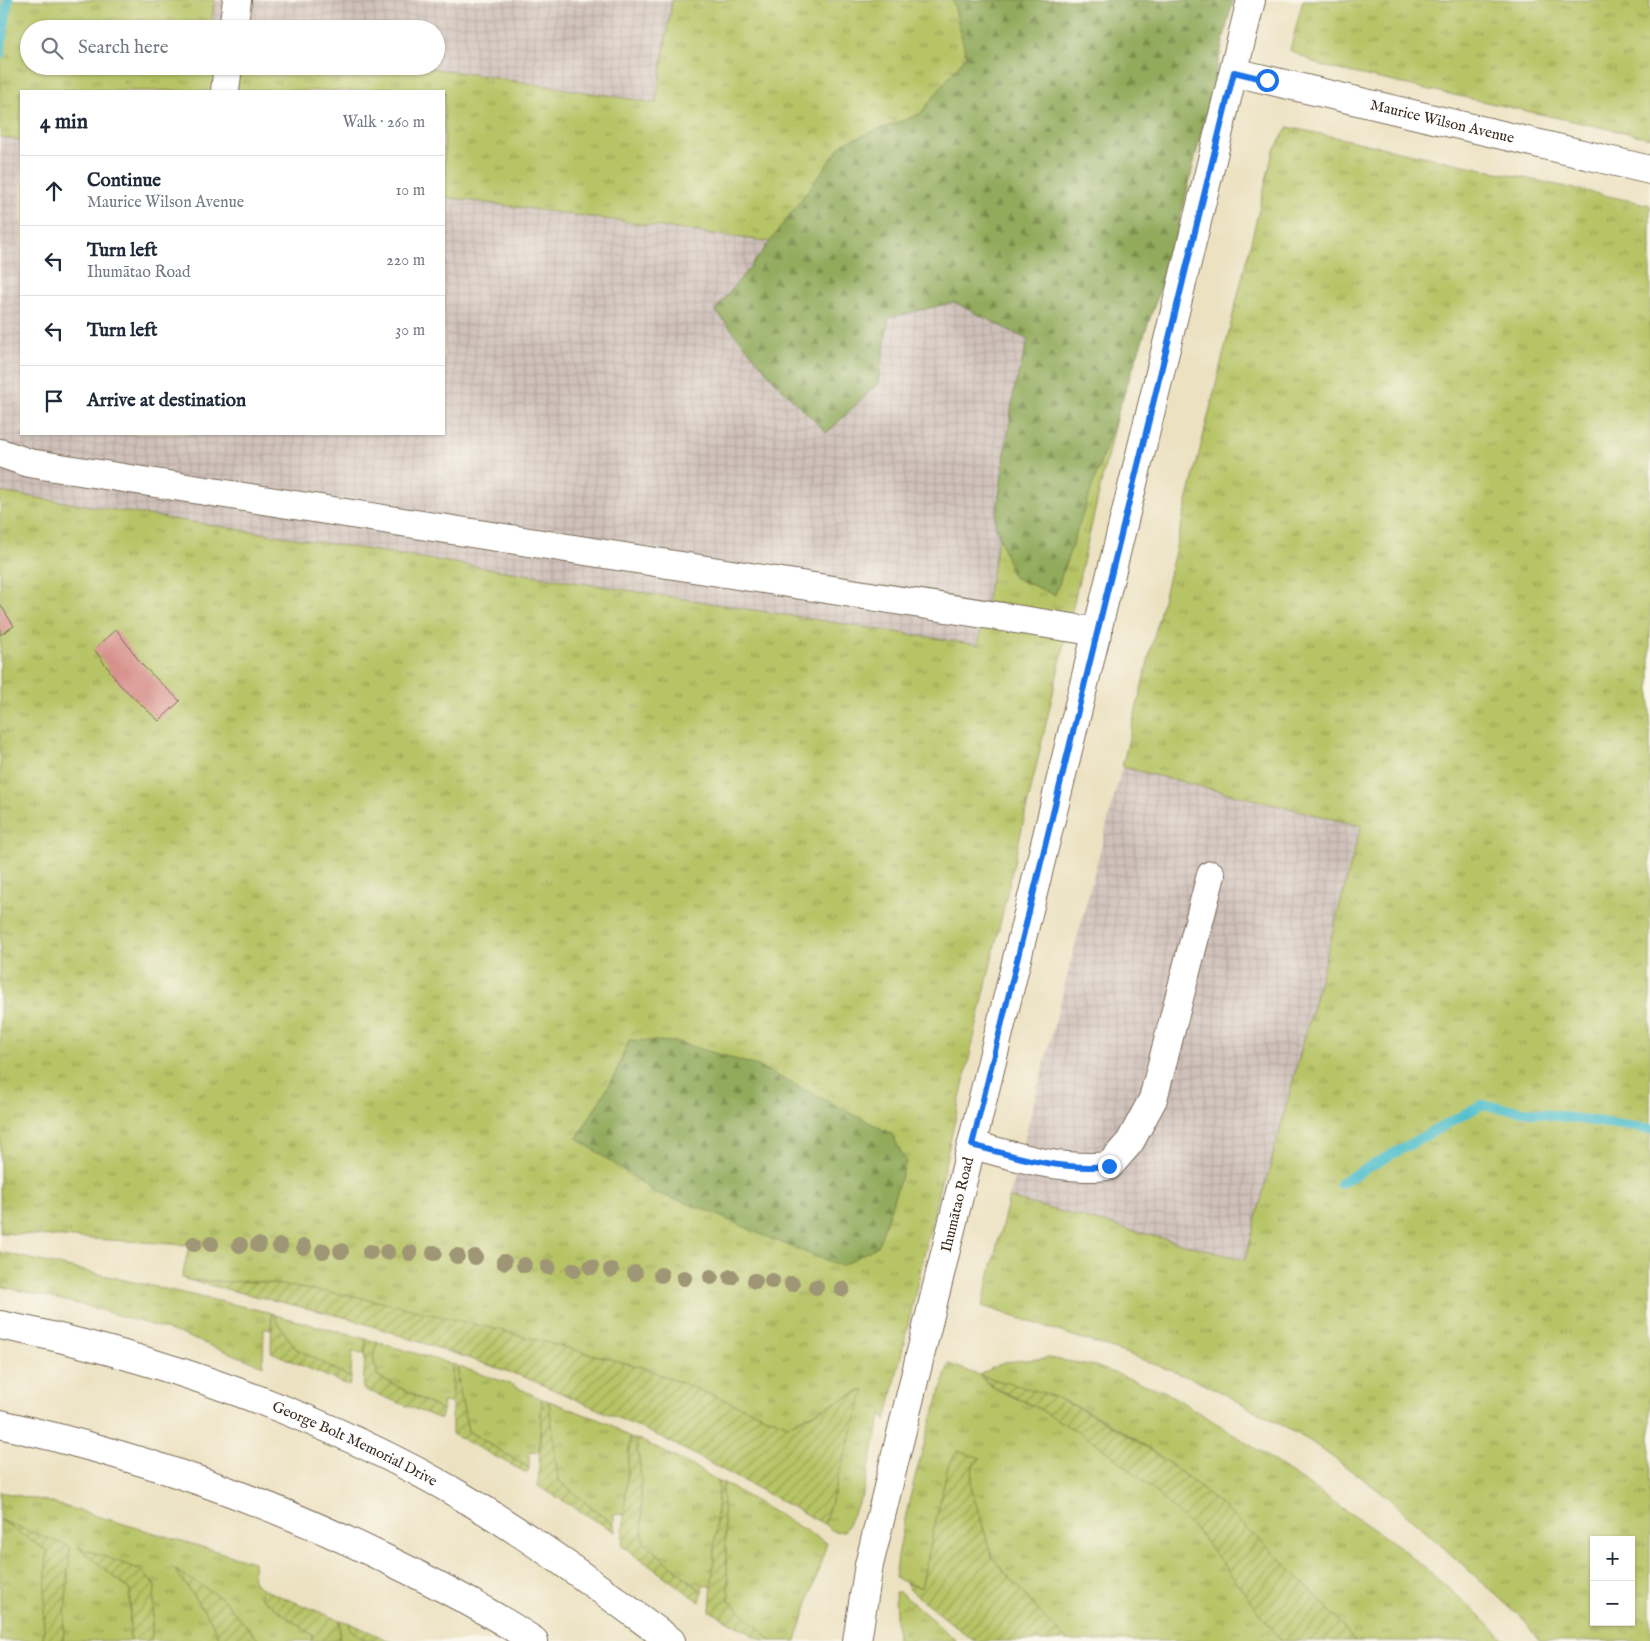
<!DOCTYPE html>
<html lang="en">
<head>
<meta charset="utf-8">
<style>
	body { margin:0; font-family:"IM FELL English",serif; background:#f6f6f7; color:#1f2937 }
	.controls { position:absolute; right:15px; bottom:15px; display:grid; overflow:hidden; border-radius:0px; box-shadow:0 1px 4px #0004 }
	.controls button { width:45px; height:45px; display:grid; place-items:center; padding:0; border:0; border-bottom:1px solid #e0e1e3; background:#fff; color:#1f2937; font:25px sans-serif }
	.stop { position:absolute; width:15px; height:15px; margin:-11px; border:4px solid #1a73e8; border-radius:50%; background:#fff }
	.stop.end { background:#1a73e8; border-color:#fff; box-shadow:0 1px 5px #0008 }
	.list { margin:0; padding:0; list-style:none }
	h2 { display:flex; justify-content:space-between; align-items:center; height:65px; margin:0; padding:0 20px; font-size:21px }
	h2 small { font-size:16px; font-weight:400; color:#747a83 }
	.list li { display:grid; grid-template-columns:32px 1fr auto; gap:15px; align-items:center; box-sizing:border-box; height:70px; padding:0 20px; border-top:1px solid #e0e1e3 }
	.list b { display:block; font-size:19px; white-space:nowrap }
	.list p { margin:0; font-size:16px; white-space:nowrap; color:#747a83 }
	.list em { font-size:16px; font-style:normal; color:#747a83 }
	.icon { flex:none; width:28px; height:28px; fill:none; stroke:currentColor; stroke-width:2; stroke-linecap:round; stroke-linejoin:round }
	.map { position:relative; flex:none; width:1650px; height:1641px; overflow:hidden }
	.search { position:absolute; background:#fff; box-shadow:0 1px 4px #0004; left:20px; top:20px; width:425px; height:55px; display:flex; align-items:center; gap:12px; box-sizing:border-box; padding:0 18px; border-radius:28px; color:#747a83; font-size:19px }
	.panel { position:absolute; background:#fff; box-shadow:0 1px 4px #0004; left:20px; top:90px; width:425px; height:345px; border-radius:0px }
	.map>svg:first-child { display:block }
</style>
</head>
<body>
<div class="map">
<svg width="1650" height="1641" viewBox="0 0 1650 1641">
	<defs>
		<pattern id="industrial-grid" width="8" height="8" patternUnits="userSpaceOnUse" patternTransform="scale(1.25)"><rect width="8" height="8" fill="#cfc1ba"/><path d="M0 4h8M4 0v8" fill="none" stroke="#b3a69f"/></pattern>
		<pattern id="grass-tufts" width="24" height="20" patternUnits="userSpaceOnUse" patternTransform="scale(1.25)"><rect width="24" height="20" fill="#b7c466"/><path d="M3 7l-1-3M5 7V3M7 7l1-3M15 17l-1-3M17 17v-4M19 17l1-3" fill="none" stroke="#969f53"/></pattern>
		<pattern id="forest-firs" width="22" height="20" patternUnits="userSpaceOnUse" patternTransform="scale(1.25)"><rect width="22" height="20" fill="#91aa5b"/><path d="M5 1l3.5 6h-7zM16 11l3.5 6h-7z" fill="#788b4b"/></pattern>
		<pattern id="garden-furrows" width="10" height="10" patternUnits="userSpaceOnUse" patternTransform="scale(1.25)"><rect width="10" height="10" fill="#b7c466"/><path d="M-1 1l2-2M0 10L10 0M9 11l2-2" fill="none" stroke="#969f53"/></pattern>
	</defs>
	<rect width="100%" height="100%" fill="#fbf7ec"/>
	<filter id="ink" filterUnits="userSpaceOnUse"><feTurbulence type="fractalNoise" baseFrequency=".02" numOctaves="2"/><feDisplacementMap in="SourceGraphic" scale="10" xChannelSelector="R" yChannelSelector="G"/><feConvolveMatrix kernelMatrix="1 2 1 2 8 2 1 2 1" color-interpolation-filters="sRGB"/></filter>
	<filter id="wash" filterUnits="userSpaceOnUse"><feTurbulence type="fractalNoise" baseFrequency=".0096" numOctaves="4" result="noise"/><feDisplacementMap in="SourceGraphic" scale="20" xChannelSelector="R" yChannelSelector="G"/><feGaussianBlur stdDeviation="1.12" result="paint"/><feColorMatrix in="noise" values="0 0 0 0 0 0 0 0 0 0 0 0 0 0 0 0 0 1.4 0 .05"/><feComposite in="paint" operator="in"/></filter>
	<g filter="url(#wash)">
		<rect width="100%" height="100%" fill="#ece2c2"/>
		<path fill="url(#industrial-grid)" d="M215,0H672L657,103L418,66H436V29H210Z
			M0,137L21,140V434H444V197L1048,280L978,645L0,492Z
			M1122,767L1361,826L1245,1260L1009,1198Z"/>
		<path fill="url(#grass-tufts)" stroke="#797742" fill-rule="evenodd" d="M0,0H215L210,29H29V66H418L656,103L672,0H1212L886,1421L882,1413L863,1493L844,1532L833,1531L824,1524L864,1389L788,1425L641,1367L487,1327L261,1282L192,1281L182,1278L189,1245L0,1233V492L978,645L1048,280L444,197V91H21V140L0,137Z
			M1303,0H1650V138L1321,66L1290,50Z
			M1288,127L1650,205V1641H1540L1526,1622L1385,1495L1310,1441L1208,1385L1125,1353L982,1306L1009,1198L1245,1260L1361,826L1122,767L1273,152ZM1594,1540H1631V1622H1594Z
			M0,1252L272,1313L271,1329H264L263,1366L178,1333L87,1306L0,1286Z
			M275,1315L366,1339L364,1354L352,1352L351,1378L295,1348L276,1320Z
			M377,1342L452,1364V1403L442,1402L443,1411L378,1376L373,1357Z
			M1048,1358L1095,1366L1166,1392L1234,1434L1401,1548L1467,1604L1506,1641H1354C1317,1593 1273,1551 1227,1511C1178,1468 1125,1426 1064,1401C1038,1390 1008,1384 980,1376C993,1392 1017,1397 1036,1407C1057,1418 1078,1431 1098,1444C1172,1495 1232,1567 1281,1641H1068L1041,1614L992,1557L971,1487L973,1465L948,1466L921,1588L895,1578C904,1505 927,1433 949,1364L979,1375L1004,1362Z
			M458,1366L510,1384L542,1399L539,1452L529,1451V1468L468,1431L458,1382Z
			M549,1401L610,1424L630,1438L624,1515L614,1514V1525L558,1480Z
			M640,1440L699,1469L719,1482L712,1586L703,1584L702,1592L643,1541L640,1465L636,1442Z
			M724,1483L827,1543L796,1641H772L729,1600L722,1490Z
			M0,1492L46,1501L253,1562L254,1583L262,1589V1598L312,1635V1641H259L248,1627L176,1571L210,1619L221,1641H151L155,1585L80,1548L130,1590V1641H63L70,1547L2,1521L47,1551L43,1641H0Z
			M895,1592H900L957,1641H897Z
			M340,1620L350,1623V1629L366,1641H339Z"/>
		<path fill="url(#forest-firs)" stroke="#666a3c" d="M953,0H1233L1172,254L1055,595L1013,577L995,524L1014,390L1028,340L954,302L889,318L878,383L827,433L779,386L715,310L766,247L843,143L920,114L966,56Z
			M629,1040L677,1042L758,1066L892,1134L906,1162L878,1246L841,1266L769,1238L704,1209L656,1193L577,1138L615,1075Z"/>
		<path fill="url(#garden-furrows)" stroke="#797742" d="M192,1281L261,1282L359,1297L487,1327L641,1367L788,1425L865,1389L824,1524L663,1438L527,1378L348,1318Z
			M272,1313L275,1315L276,1320L295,1348L351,1378L349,1386L271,1352Z
			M366,1339L377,1342L373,1357L378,1376L443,1411L441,1419L363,1389Z
			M452,1364L458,1366V1382L468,1431L529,1468L527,1473L452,1434Z
			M979,1375C1007,1384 1039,1389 1066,1402C1127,1430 1180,1469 1231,1514C1275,1553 1318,1594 1354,1641H1281L1201,1535L1138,1476L1098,1444L1036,1407L995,1388Z
			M542,1399L549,1401L558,1480L614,1525L615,1532L538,1486Z
			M630,1438L640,1440L636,1442L640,1465L643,1541L702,1592L700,1602L622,1546Z
			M957,1451L981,1458L973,1466L971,1487L992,1557L1041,1614L1068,1641H974L911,1591L906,1583L921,1588L948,1466Z
			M719,1482L724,1483L722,1490L729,1600L772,1641H763L710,1611Z
			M0,1520L70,1547L63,1641H43L47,1551Z
			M78,1547L139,1569L155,1585L151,1641H130V1590Z
			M175,1570L222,1598L259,1641H221L210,1619Z
			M262,1589L340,1620L339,1641H312V1635L261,1598Z
			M350,1623L390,1641H366L350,1629Z"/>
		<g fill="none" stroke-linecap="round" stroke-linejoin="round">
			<path stroke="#53c0cc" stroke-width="10" d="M0,54L8,0
				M1340,1183L1481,1105L1650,1129"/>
		</g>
		<g id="blocks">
			<path fill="#d7918c" d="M0,604L14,626L0,635Z
				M116,629L143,666L180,701L159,721L120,685L94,649Z"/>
		</g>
	</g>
	<g filter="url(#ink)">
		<use href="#blocks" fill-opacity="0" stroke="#796a57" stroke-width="1"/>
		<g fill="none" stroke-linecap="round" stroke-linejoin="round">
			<defs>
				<g id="minor">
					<path d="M233,29L237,0"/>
					<path id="s1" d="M1234,72L1650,170"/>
					<path d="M225,91L228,66"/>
					<path d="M0,453L29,463L1098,632"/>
					<path d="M973,1145C1016,1157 1063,1171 1109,1166L1130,1142L1153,1099L1211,875"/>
					<path id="s2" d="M857,1641L869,1565L1251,0"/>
				</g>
				<g id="major">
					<path id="s3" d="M0,1325C157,1356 328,1417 466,1499C537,1541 604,1592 671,1641"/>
					<path d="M0,1424C139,1455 264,1499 392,1562C441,1586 489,1611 534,1641"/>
				</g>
			</defs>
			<use href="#minor" stroke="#796a57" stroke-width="30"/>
			<use href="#major" stroke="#796a57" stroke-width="30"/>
			<use href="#minor" stroke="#fff" stroke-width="28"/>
			<use href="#major" stroke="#fff" stroke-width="28"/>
		</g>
		<g fill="#9f9674">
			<circle cx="194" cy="1244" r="8"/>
			<circle cx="211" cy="1244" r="8"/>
			<circle cx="240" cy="1245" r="8"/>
			<circle cx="258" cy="1245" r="8"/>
			<circle cx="280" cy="1246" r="8"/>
			<circle cx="304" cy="1247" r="8"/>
			<circle cx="323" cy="1251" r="8"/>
			<circle cx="341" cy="1251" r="8"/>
			<circle cx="370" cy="1252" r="8"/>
			<circle cx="387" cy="1252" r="8"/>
			<circle cx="410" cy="1253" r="8"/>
			<circle cx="434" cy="1253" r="8"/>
			<circle cx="457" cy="1256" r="8"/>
			<circle cx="475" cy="1257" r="8"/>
			<circle cx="504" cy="1262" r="8"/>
			<circle cx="524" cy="1265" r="8"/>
			<circle cx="548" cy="1267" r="8"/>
			<circle cx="591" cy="1267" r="8"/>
			<circle cx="574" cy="1270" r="8"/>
			<circle cx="611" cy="1270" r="8"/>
			<circle cx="635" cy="1273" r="8"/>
			<circle cx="661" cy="1275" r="8"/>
			<circle cx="711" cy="1277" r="8"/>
			<circle cx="731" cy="1277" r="8"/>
			<circle cx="684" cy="1278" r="8"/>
			<circle cx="755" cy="1281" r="8"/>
			<circle cx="772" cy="1281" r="8"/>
			<circle cx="792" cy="1284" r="8"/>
			<circle cx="816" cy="1287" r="8"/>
			<circle cx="842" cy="1289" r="8"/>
		</g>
	</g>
	<g fill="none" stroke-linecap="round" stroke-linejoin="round" filter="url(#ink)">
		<path stroke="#1a73e8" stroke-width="6" d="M1109,1166C1063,1171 1016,1157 972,1145L1234,72L1267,80"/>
	</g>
	<g text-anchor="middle" stroke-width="5" stroke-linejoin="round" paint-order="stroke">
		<g font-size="15" fill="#3b2a1e" stroke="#fbf7ec">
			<text dy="5" stroke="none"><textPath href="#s1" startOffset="214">Maurice Wilson Avenue</textPath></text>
			<text dy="5" stroke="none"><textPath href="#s2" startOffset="448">Ihumātao Road</textPath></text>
			<text dy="5" stroke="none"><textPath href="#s3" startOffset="375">George Bolt Memorial Drive</textPath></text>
		</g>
	</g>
</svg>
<div class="controls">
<button>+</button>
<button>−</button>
</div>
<div class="stop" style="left:1267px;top:80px"></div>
<div class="stop end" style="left:1109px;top:1166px"></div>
<div class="search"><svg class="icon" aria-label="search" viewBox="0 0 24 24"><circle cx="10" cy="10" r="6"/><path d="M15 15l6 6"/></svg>Search here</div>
<section class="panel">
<h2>4 min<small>Walk · 260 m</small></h2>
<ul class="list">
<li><svg class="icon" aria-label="ahead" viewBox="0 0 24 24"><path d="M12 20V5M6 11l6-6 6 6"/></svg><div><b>Continue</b><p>Maurice Wilson Avenue</p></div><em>10 m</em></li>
<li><svg class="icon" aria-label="left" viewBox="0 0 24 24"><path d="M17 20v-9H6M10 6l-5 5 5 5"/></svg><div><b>Turn left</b><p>Ihumātao Road</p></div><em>220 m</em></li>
<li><svg class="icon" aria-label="left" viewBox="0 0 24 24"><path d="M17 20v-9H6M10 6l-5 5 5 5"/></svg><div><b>Turn left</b></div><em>30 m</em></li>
<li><svg class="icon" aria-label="arrive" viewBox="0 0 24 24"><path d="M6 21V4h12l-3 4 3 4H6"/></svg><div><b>Arrive at destination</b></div></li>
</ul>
</section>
</div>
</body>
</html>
